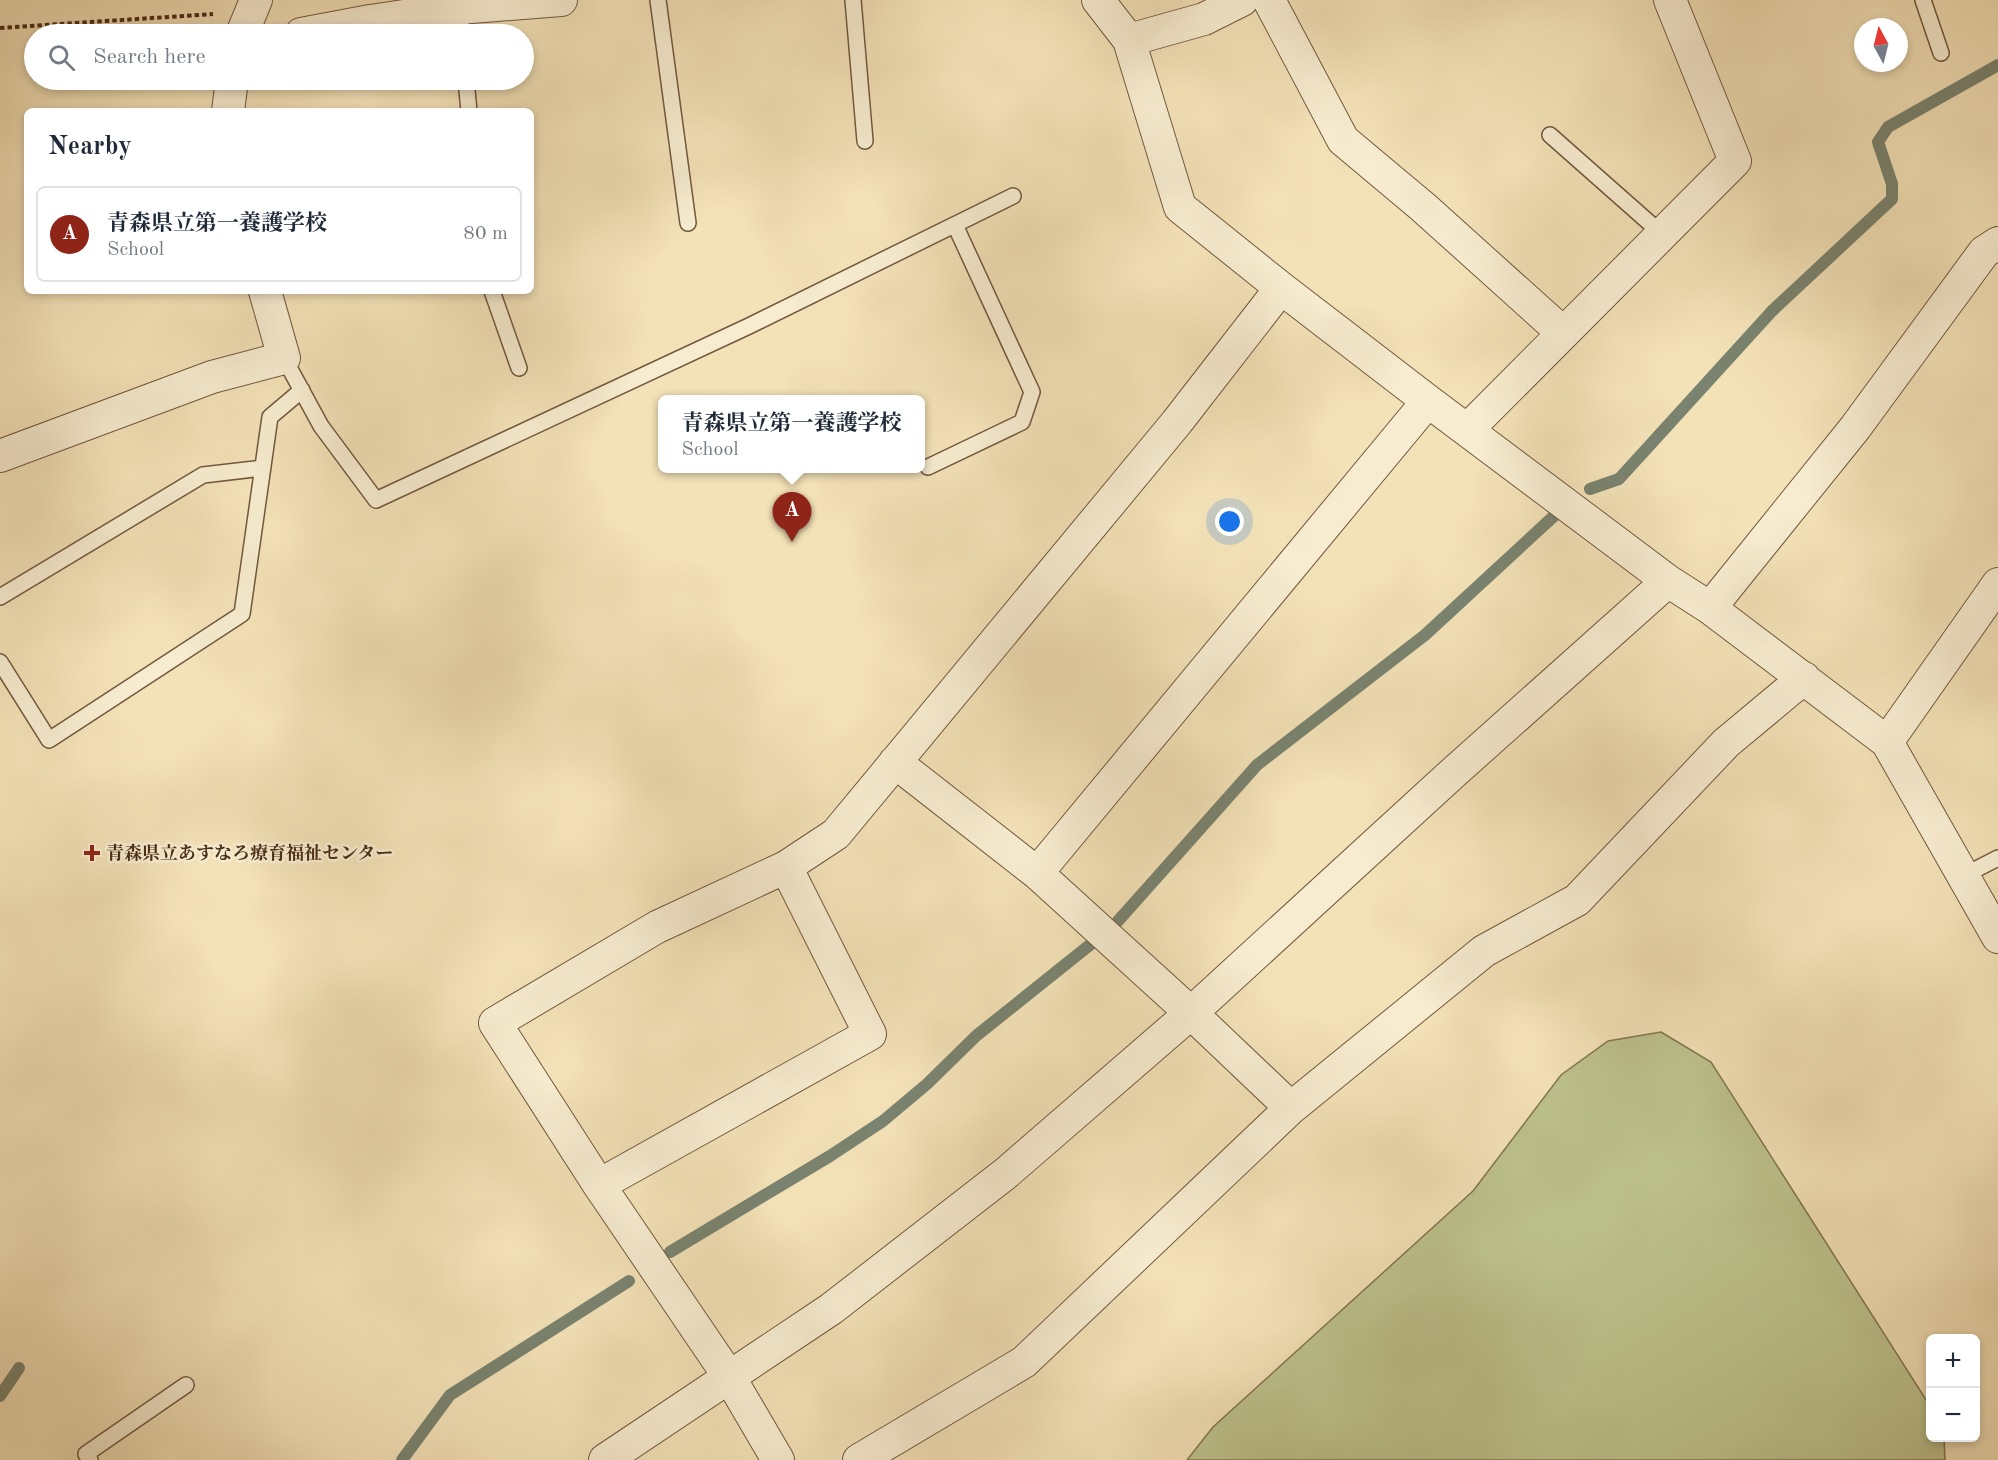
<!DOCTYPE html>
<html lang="en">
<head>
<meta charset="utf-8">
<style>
	body { margin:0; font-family:"Old Standard TT","Noto Serif JP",serif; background:#f2f2f3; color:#1f2937 }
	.controls { position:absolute; right:18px; bottom:18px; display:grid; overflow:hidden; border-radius:9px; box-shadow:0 3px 9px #0003 }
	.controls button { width:54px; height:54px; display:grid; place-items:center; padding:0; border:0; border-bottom:2px solid #e0e1e3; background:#fff; color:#1f2937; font:30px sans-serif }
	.compass { position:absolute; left:1854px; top:18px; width:54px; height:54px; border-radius:50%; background:#fff; box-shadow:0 3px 9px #0003; rotate:353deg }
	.you { position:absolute; left:1230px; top:522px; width:21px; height:21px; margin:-15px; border:4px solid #fff; border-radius:50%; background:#1a73e8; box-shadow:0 0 0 9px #1a73e833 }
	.badge { display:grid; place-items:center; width:39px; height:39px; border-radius:50%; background:#8f2418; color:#fff; font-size:20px; font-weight:700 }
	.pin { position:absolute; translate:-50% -50px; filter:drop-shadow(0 2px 3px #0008) }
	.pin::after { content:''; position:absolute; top:32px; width:21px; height:18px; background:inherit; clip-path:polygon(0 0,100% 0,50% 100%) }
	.popup { position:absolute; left:658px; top:395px; width:267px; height:78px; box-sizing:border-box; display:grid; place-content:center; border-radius:9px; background:#fff; filter:drop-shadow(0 2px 4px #0005); font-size:20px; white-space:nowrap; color:#747a83 }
	.popup b { font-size:22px; color:#1f2937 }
	.popup::after { content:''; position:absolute; left:50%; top:100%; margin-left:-12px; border:12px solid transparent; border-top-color:#fff }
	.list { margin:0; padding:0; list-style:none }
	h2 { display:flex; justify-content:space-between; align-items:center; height:78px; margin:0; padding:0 24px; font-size:26px }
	h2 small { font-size:20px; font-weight:400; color:#747a83 }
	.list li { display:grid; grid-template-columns:39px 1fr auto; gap:18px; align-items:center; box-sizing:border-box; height:96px; margin:0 12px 12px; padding:0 12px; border:2px solid #e0e1e3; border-radius:9px }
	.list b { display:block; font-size:22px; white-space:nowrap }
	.list p { margin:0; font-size:20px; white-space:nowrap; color:#747a83 }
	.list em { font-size:20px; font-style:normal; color:#747a83 }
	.icon { flex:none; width:33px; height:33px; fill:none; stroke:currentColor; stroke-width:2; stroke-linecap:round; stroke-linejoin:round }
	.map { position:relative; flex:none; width:1998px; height:1460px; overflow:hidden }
	.search { position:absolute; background:#fff; box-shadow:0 3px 9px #0003; left:24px; top:24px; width:510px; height:66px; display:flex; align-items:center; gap:15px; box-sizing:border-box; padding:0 21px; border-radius:33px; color:#747a83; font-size:22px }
	.panel { position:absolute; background:#fff; box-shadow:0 3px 9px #0003; left:24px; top:108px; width:510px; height:186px; border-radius:9px }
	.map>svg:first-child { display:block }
</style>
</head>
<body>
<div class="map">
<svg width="1998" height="1460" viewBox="0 0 1998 1460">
	<rect width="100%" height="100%" fill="#f3e1b7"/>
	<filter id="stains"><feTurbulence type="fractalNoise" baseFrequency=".00333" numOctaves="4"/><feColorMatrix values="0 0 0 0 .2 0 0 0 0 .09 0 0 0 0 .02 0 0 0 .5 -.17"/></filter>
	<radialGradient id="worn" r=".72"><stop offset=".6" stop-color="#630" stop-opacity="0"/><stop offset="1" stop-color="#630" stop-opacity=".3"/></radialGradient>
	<path fill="#bdc28d" stroke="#827650" stroke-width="1.5" d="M1661,1032L1711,1062L1930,1406V1438H1944L1945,1460H1187L1213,1427L1473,1191L1561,1075L1608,1041Z"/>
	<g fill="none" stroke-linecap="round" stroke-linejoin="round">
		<path stroke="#7a836f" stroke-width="12" d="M1590,489L1619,479L1772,311L1892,199V184L1878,142L1888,127L1998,65
			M1118,921L1257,765L1425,635L1554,516
			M670,1252L830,1156L883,1121L927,1084L976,1036L1091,944
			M0,1396L19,1368
			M402,1460L450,1395L629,1281"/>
		<defs>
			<path id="lane" d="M658,0L688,223
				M853,0L865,141
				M1923,0L1941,53
				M459,8L462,34
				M466,80L469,111
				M1550,135L1662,234
				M492,291L519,368
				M284,358L321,426L376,500L749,326L1013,196
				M928,467L1022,422L1032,392L955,225
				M0,597L203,475L263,468
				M0,662L49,740L242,614L270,417L302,390
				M1965,875L1998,858
				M90,1460L86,1454L186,1385"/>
			<path id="street" d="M1098,0L1129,40L1180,207L1281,288L1428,401L1668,581L1710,608L1887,742L1998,937
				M1269,0L1343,140L1423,207L1563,333
				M242,34L256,0
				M301,34L370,21L459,8L561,0
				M1129,40L1204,19L1242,0
				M228,111L232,80
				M1468,429L1735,161L1670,0
				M0,456L212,377L284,358L265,291
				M1710,608L1855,428L1984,252L1998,243
				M1887,742L1998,584
				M895,762L1037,873L1191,1013L1291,1108
				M1037,873L1428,401
				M599,1185L870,1034L786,867
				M605,1460L831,1309L1005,1174L1191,1013L1453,773L1668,581
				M778,1460L730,1378L599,1185L495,1023L657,927L786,867L836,834L1177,422L1281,288
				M859,1460L1024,1362L1291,1108L1484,951L1577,900L1726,743L1804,678"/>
		</defs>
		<use href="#lane" stroke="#72583d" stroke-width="18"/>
		<use href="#street" stroke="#72583d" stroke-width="34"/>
		<path stroke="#472b14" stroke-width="4" stroke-dasharray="4.5 3" stroke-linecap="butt" d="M0,28L213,14"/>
		<use href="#lane" stroke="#f7ecd0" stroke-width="15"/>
		<use href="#street" stroke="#f7ecd0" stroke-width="32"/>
	</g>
	<path fill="#8f2418" stroke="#f7ecd0" stroke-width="2" d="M89 844h6v6h6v6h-6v6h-6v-6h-6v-6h6z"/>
	<g text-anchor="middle" stroke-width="5" stroke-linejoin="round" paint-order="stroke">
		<g font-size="18" font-weight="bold" fill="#472b14" stroke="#f7ecd0" text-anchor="start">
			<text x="106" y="859">青森県立あすなろ療育福祉センター</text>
		</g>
	</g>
	<rect width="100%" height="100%" filter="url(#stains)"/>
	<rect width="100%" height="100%" fill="url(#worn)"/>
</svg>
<div class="controls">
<button>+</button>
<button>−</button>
</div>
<svg class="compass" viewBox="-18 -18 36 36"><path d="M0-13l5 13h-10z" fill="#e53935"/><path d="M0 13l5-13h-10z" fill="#747a83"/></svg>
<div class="you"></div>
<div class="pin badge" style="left:792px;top:542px">A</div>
<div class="popup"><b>青森県立第一養護学校</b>School</div>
<div class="search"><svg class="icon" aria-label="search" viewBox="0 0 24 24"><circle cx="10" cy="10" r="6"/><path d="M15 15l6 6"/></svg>Search here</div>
<section class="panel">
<h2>Nearby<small></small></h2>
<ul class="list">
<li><span class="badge">A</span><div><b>青森県立第一養護学校</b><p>School</p></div><em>80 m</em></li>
</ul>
</section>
</div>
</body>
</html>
